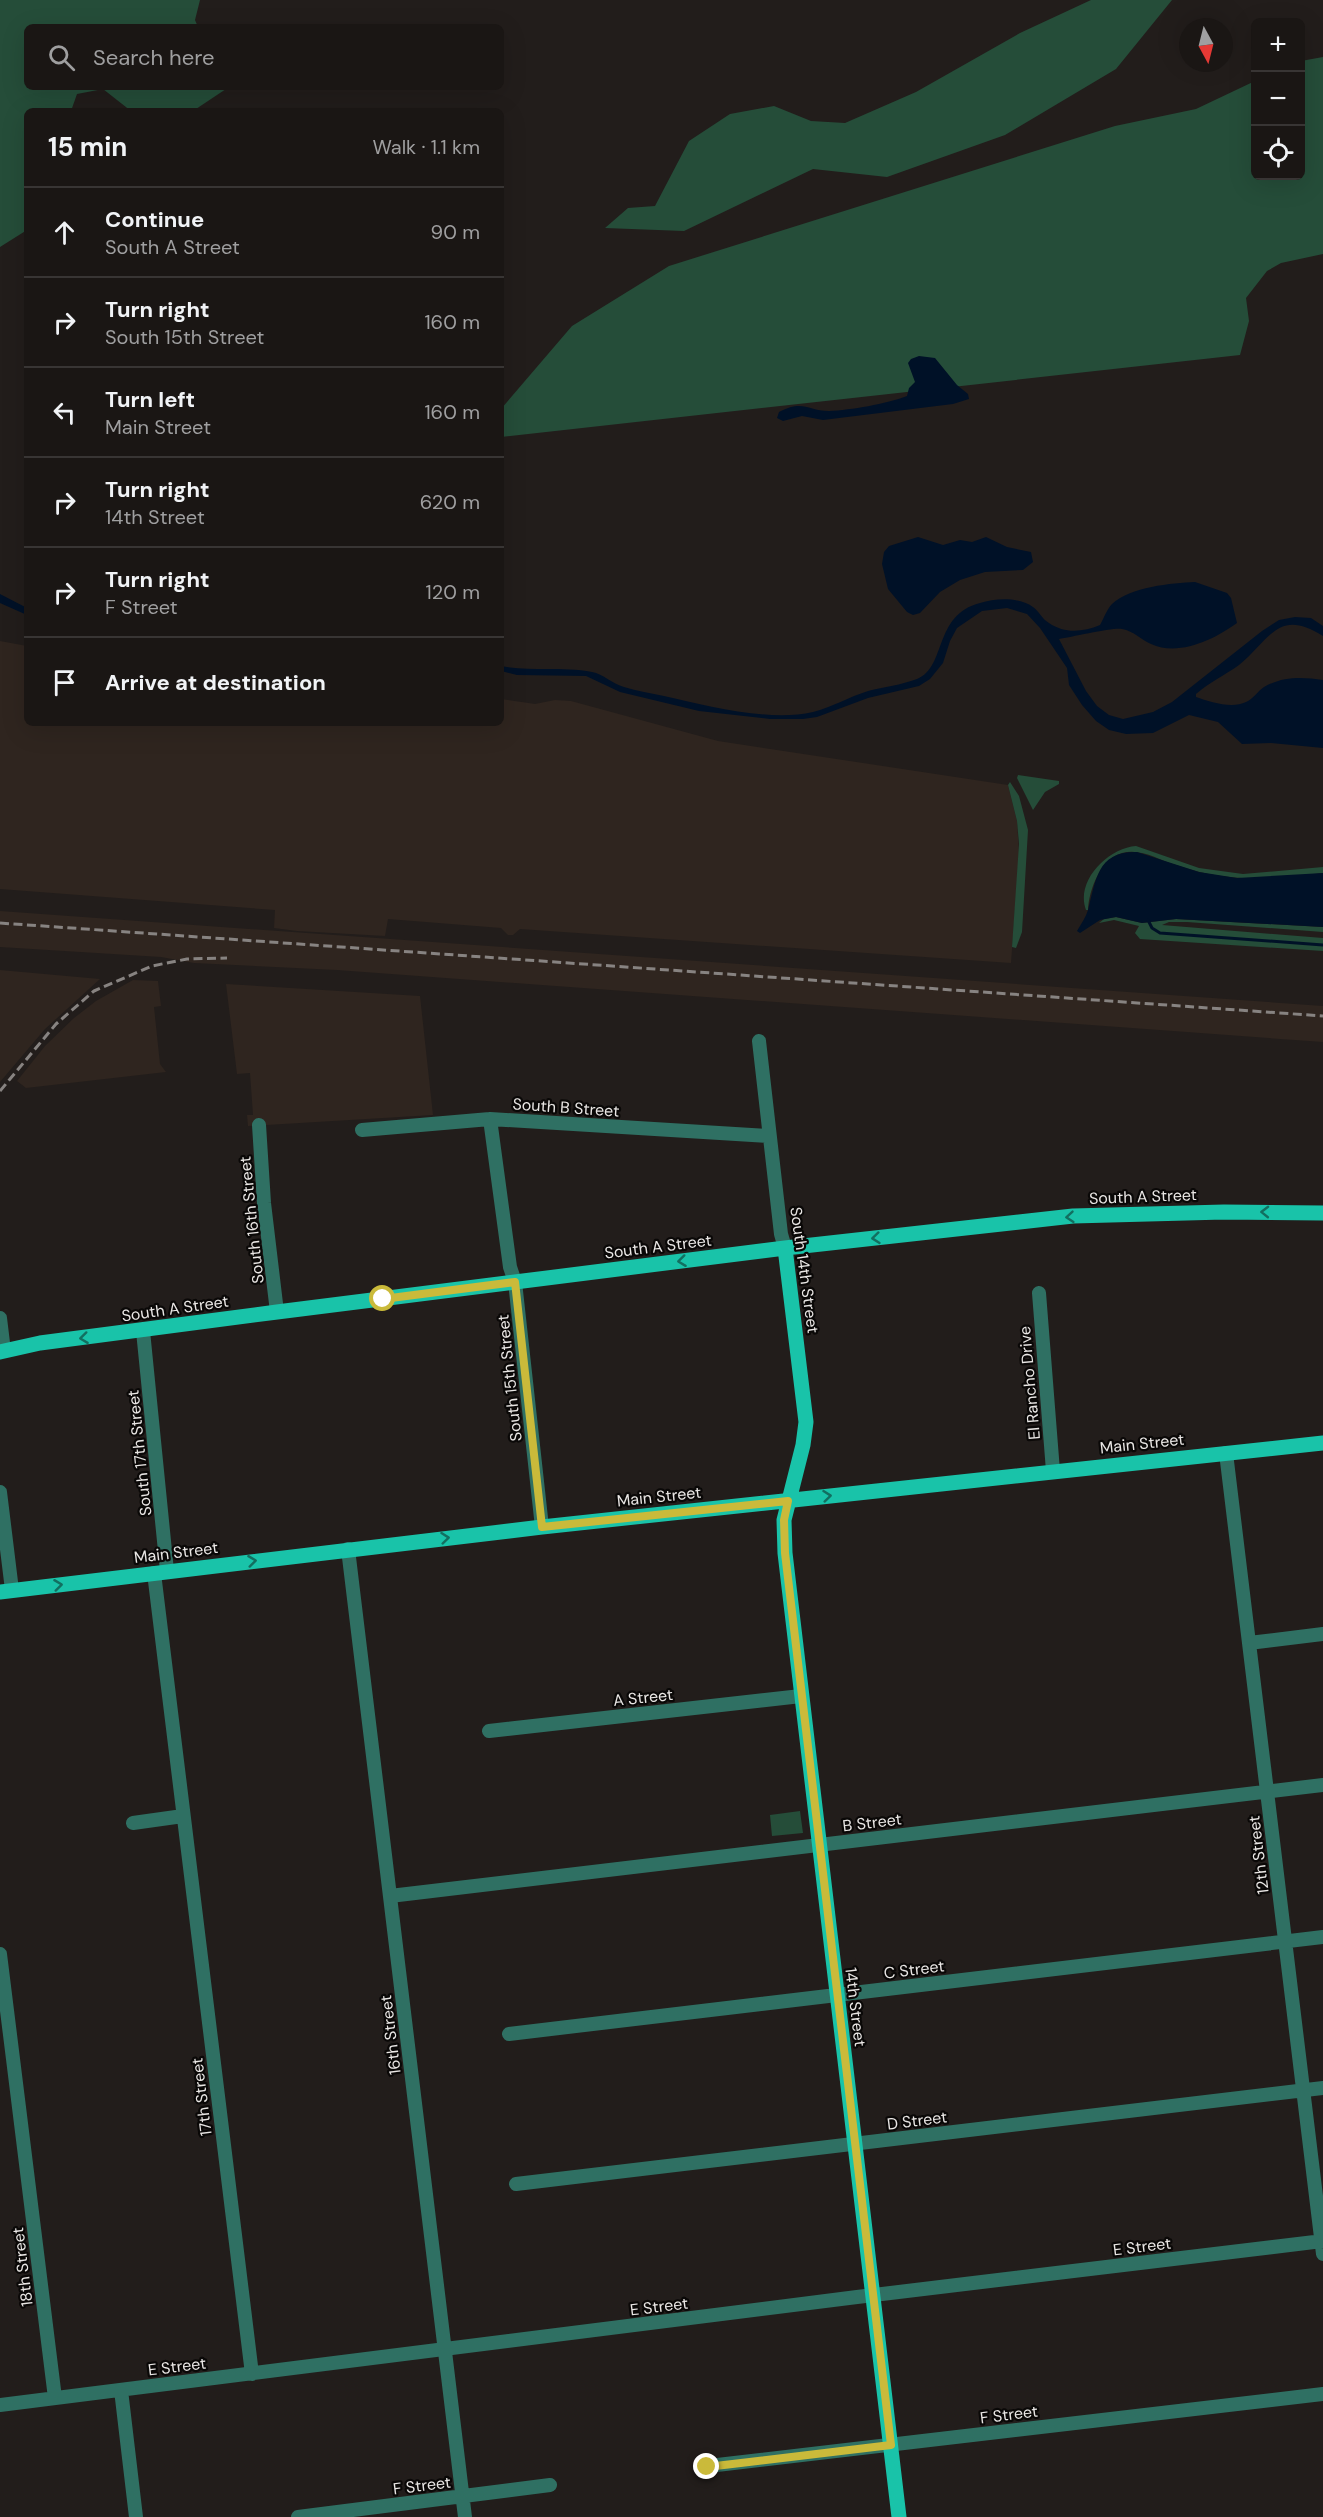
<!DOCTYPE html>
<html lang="en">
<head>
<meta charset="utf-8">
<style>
	body { margin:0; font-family:"DM Sans",sans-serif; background:#272322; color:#f1f3f6 }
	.controls { position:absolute; right:18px; top:18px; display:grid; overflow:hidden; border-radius:9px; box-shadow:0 6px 24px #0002 }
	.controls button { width:54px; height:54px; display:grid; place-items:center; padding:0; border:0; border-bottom:2px solid #383534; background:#1a1614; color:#f1f3f6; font:30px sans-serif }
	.compass { position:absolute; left:1179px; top:18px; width:54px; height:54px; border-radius:50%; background:#1a1614; box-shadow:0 6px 24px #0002; rotate:173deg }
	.stop { position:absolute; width:18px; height:18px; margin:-14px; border:4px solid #caba3a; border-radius:50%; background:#fff }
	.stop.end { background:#caba3a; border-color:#fff; box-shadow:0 2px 6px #0008 }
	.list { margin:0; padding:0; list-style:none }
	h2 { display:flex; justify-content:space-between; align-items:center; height:78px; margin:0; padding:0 24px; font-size:26px }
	h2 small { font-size:20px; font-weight:400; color:#9f9fa0 }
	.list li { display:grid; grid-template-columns:39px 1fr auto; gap:18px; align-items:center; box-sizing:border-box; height:90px; padding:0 24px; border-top:2px solid #383534 }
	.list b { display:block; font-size:22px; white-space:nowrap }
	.list p { margin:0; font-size:20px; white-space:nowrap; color:#9f9fa0 }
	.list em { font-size:20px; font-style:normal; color:#9f9fa0 }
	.icon { flex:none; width:33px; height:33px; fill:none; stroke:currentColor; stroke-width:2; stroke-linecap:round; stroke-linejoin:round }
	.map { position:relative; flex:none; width:1323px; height:2517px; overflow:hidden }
	.search { position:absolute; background:#1a1614; box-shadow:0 6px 24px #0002; left:24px; top:24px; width:480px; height:66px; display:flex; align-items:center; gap:15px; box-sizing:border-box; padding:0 21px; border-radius:9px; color:#9f9fa0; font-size:22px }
	.panel { position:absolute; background:#1a1614; box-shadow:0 6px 24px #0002; left:24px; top:108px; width:480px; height:618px; border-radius:9px }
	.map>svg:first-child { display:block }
</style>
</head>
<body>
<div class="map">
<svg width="1323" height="2517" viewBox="0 0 1323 2517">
	<rect width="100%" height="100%" fill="#221d1b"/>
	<path fill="#2f251f" d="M0,641L27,646V723H501V699L535,704L555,700L571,701L718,741L1008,785L1017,821L1019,853L1011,963L520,929L513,935H508L501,928L388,919L385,936L297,931L274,928L275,910L0,889Z
		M0,911L1323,1006V1042L337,970L194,963L161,957L0,947Z
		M0,970L100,979L45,1029L0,1082Z
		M133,980L158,981L161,1006L154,1007L160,1064L166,1072L26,1088L17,1081L45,1046L74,1018L96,1001Z
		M226,984L420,996L433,1115L248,1126L247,1115H253L250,1073L237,1074Z"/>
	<path fill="#254d39" d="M0,0H200L195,20L198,27H27V87H225L226,89L193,111H131L103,89L77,94L71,111H27V230L0,247Z
		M1091,0H1172L1116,69L1005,135L887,177L813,169L684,231L605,228L628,208L655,206L689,141L730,114L774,106L811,121L845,123L916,92L1020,33Z
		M1323,57V254L1281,263L1267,271L1246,298L1249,321L1240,355L501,437V409L572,326L669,266L1115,126L1196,109L1255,81L1256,176H1300L1301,61Z
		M1018,775L1059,781V784L1045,792L1033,810L1017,778Z
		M1010,782L1019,796L1028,830L1022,932L1016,948L1012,947L1019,844L1017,821L1008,785Z
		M1136,846L1199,868L1243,874L1323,867V873C1289,877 1255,881 1221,876C1206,874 1191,870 1176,865C1158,860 1142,848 1122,853C1101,859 1089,889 1088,910H1086C1075,881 1108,848 1136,846Z
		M1116,917L1142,923L1176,919L1323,927V932L1187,922H1169L1162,925L1323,938V951L1140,939L1135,933L1139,926L1114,920L1099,923L1104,919Z
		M800,1811L803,1833L772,1836L770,1815Z"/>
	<path fill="#001127" d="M919,356L935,358L957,385L968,394L969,399L953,404L823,420L802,416L783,421L777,418L779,412C803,399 808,411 829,411C851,410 886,404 907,396L909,388L915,382L908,363L911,359Z
		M918,537L943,545L960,540L972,542L986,537L1007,547L1031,552L1033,562L1023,570L985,572L960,580L940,592L920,613L913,615L907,612L888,589L882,564L884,552L889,546Z
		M1195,582L1227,593L1231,598L1237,623C1215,639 1179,657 1151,644C1141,640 1134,631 1122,629C1115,627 1071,637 1059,639L1086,691L1097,706L1109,715L1123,719L1153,712L1172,702L1262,631L1279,620L1295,617L1311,618L1323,626V636C1278,607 1270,640 1239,665C1225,675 1210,682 1196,694V697C1210,702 1232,709 1246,702C1253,699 1258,691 1264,687C1283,676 1303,677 1323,680V748L1271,743L1242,744L1218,722L1189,715L1153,733L1126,734L1109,730L1096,721L1082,705L1069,685L1067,668L1040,628L1027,614L1007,608L982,611L957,628L950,641L943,663L930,679L919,686L868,698L817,717L803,719H770L699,711L620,692L586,676L517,675L501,671V666C531,672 563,666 592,672C603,674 613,684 624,687C637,691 651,693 664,696C707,706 770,722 813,712C832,707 849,697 868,691C884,687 901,685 917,679C947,667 933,615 980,603C996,598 1019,597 1033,607C1039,611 1042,619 1049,623C1065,634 1083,632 1100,625C1104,618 1107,609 1112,604C1130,587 1172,583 1195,582Z
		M0,594L27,608V615L0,603Z
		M1137,852L1199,872L1237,878L1323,873V927L1176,919L1142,923L1116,917L1100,920L1080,933L1077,931C1081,924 1086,917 1088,910C1096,880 1097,851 1137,852Z"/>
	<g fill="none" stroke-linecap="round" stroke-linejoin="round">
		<path stroke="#001127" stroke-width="3" d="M1148,920L1152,928L1160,933L1323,945"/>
		<path stroke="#2f7063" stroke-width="14" d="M759,1041L781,1234L785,1248
			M490,1119L510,1267L515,1282L542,1527
			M259,1125L264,1203L277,1312
			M362,1130L490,1119L769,1136
			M1039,1293L1053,1471
			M0,1318L4,1351
			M143,1331L167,1571
			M1226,1453L1323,2254
			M0,1492L12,1590
			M348,1549L465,2517
			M154,1573L252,2374
			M1249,1643L1323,1634
			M489,1731L801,1696
			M133,1823L183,1816
			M390,1896L1323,1785
			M0,1954L55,2398
			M509,2034L1323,1937
			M516,2184L1323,2088
			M121,2390L136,2517
			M0,2405L857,2297L1323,2241
			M700,2467L1323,2394
			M298,2517L550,2485"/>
		<path stroke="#19c3a9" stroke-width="15" d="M785,1248L806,1422L803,1445L784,1520L785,1553L899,2517
			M0,1352L40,1343L277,1312L785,1248L1073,1216L1224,1212L1323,1213
			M0,1592L542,1527L1323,1443"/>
		<path stroke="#878381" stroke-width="3" stroke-dasharray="9 4.5" stroke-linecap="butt" d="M0,923L1323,1016
			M0,1091L56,1024L94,991L152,966L187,959L227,958"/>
	</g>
	<defs><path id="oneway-chevron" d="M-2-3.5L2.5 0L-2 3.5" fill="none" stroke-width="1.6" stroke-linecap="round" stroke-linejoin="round" transform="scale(1.5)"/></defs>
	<g stroke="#126f60">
		<use href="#oneway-chevron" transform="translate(1265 1212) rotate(-179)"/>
		<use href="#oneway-chevron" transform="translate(1070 1217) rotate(175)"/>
		<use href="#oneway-chevron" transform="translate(876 1238) rotate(174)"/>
		<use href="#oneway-chevron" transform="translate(682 1261) rotate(173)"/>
		<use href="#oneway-chevron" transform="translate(84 1338) rotate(173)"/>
		<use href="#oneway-chevron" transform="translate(827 1496) rotate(-6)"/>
		<use href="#oneway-chevron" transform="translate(445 1538) rotate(-6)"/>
		<use href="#oneway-chevron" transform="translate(252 1561) rotate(-7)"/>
		<use href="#oneway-chevron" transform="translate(58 1585) rotate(-7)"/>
	</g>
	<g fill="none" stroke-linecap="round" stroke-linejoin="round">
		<path stroke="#caba3a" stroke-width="8" d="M383,1299L515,1282L542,1527L788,1501L784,1520L785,1553L891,2445L707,2467"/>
	</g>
	<g text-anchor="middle" stroke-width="4.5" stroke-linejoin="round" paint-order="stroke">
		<g font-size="16" fill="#eae7e5" stroke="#0a0807">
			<text transform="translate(566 1107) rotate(4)" y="6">South B Street</text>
			<text transform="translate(1143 1196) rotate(-2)" y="6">South A Street</text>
			<text transform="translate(251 1220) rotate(-96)" y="6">South 16th Street</text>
			<text transform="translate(658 1246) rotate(-7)" y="6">South A Street</text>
			<text transform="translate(805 1270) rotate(82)" y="6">South 14th Street</text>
			<text transform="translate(175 1308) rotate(-8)" y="6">South A Street</text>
			<text transform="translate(509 1378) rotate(-96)" y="6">South 15th Street</text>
			<text transform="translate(1029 1383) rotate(-95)" y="6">El Rancho Drive</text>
			<text transform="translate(1142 1443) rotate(-6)" y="6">Main Street</text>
			<text transform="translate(139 1453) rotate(-96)" y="6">South 17th Street</text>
			<text transform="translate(659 1496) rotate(-6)" y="6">Main Street</text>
			<text transform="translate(176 1552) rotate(-7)" y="6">Main Street</text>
			<text transform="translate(643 1697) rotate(-6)" y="6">A Street</text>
			<text transform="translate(872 1822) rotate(-7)" y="6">B Street</text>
			<text transform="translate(1258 1855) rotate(-97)" y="6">12th Street</text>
			<text transform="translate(914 1969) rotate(-7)" y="6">C Street</text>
			<text transform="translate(856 2007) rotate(83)" y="6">14th Street</text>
			<text transform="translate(390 2035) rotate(-97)" y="6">16th Street</text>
			<text transform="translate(201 2097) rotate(-97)" y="6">17th Street</text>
			<text transform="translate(917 2120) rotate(-7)" y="6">D Street</text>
			<text transform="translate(1142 2246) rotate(-7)" y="6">E Street</text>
			<text transform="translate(22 2267) rotate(-97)" y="6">18th Street</text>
			<text transform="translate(659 2306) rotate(-7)" y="6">E Street</text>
			<text transform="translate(177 2366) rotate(-7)" y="6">E Street</text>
			<text transform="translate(1009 2414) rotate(-7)" y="6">F Street</text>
			<text transform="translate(422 2485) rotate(-7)" y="6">F Street</text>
		</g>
	</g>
</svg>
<div class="controls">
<button>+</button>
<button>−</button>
<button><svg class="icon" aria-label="locate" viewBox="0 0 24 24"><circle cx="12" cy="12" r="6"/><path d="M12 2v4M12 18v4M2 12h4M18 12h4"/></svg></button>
</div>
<svg class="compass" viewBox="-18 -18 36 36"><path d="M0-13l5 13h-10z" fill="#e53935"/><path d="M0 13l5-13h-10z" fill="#9f9fa0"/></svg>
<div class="stop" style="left:383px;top:1299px"></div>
<div class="stop end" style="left:707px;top:2467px"></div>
<div class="search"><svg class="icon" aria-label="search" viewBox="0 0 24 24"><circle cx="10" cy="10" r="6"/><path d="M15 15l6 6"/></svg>Search here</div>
<section class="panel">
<h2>15 min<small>Walk · 1.1 km</small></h2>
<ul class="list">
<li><svg class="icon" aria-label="ahead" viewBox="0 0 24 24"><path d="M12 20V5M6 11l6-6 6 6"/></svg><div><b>Continue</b><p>South A Street</p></div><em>90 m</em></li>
<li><svg class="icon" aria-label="right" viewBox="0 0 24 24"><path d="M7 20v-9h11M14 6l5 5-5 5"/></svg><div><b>Turn right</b><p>South 15th Street</p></div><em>160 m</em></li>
<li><svg class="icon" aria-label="left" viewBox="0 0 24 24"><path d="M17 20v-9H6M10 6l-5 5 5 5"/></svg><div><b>Turn left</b><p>Main Street</p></div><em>160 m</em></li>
<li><svg class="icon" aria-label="right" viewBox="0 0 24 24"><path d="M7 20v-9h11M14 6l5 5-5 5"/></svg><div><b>Turn right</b><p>14th Street</p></div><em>620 m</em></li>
<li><svg class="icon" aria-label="right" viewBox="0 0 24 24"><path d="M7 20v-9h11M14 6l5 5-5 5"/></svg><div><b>Turn right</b><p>F Street</p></div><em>120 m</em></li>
<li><svg class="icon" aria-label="arrive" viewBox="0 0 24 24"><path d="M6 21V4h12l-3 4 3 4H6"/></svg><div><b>Arrive at destination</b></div></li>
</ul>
</section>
</div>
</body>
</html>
